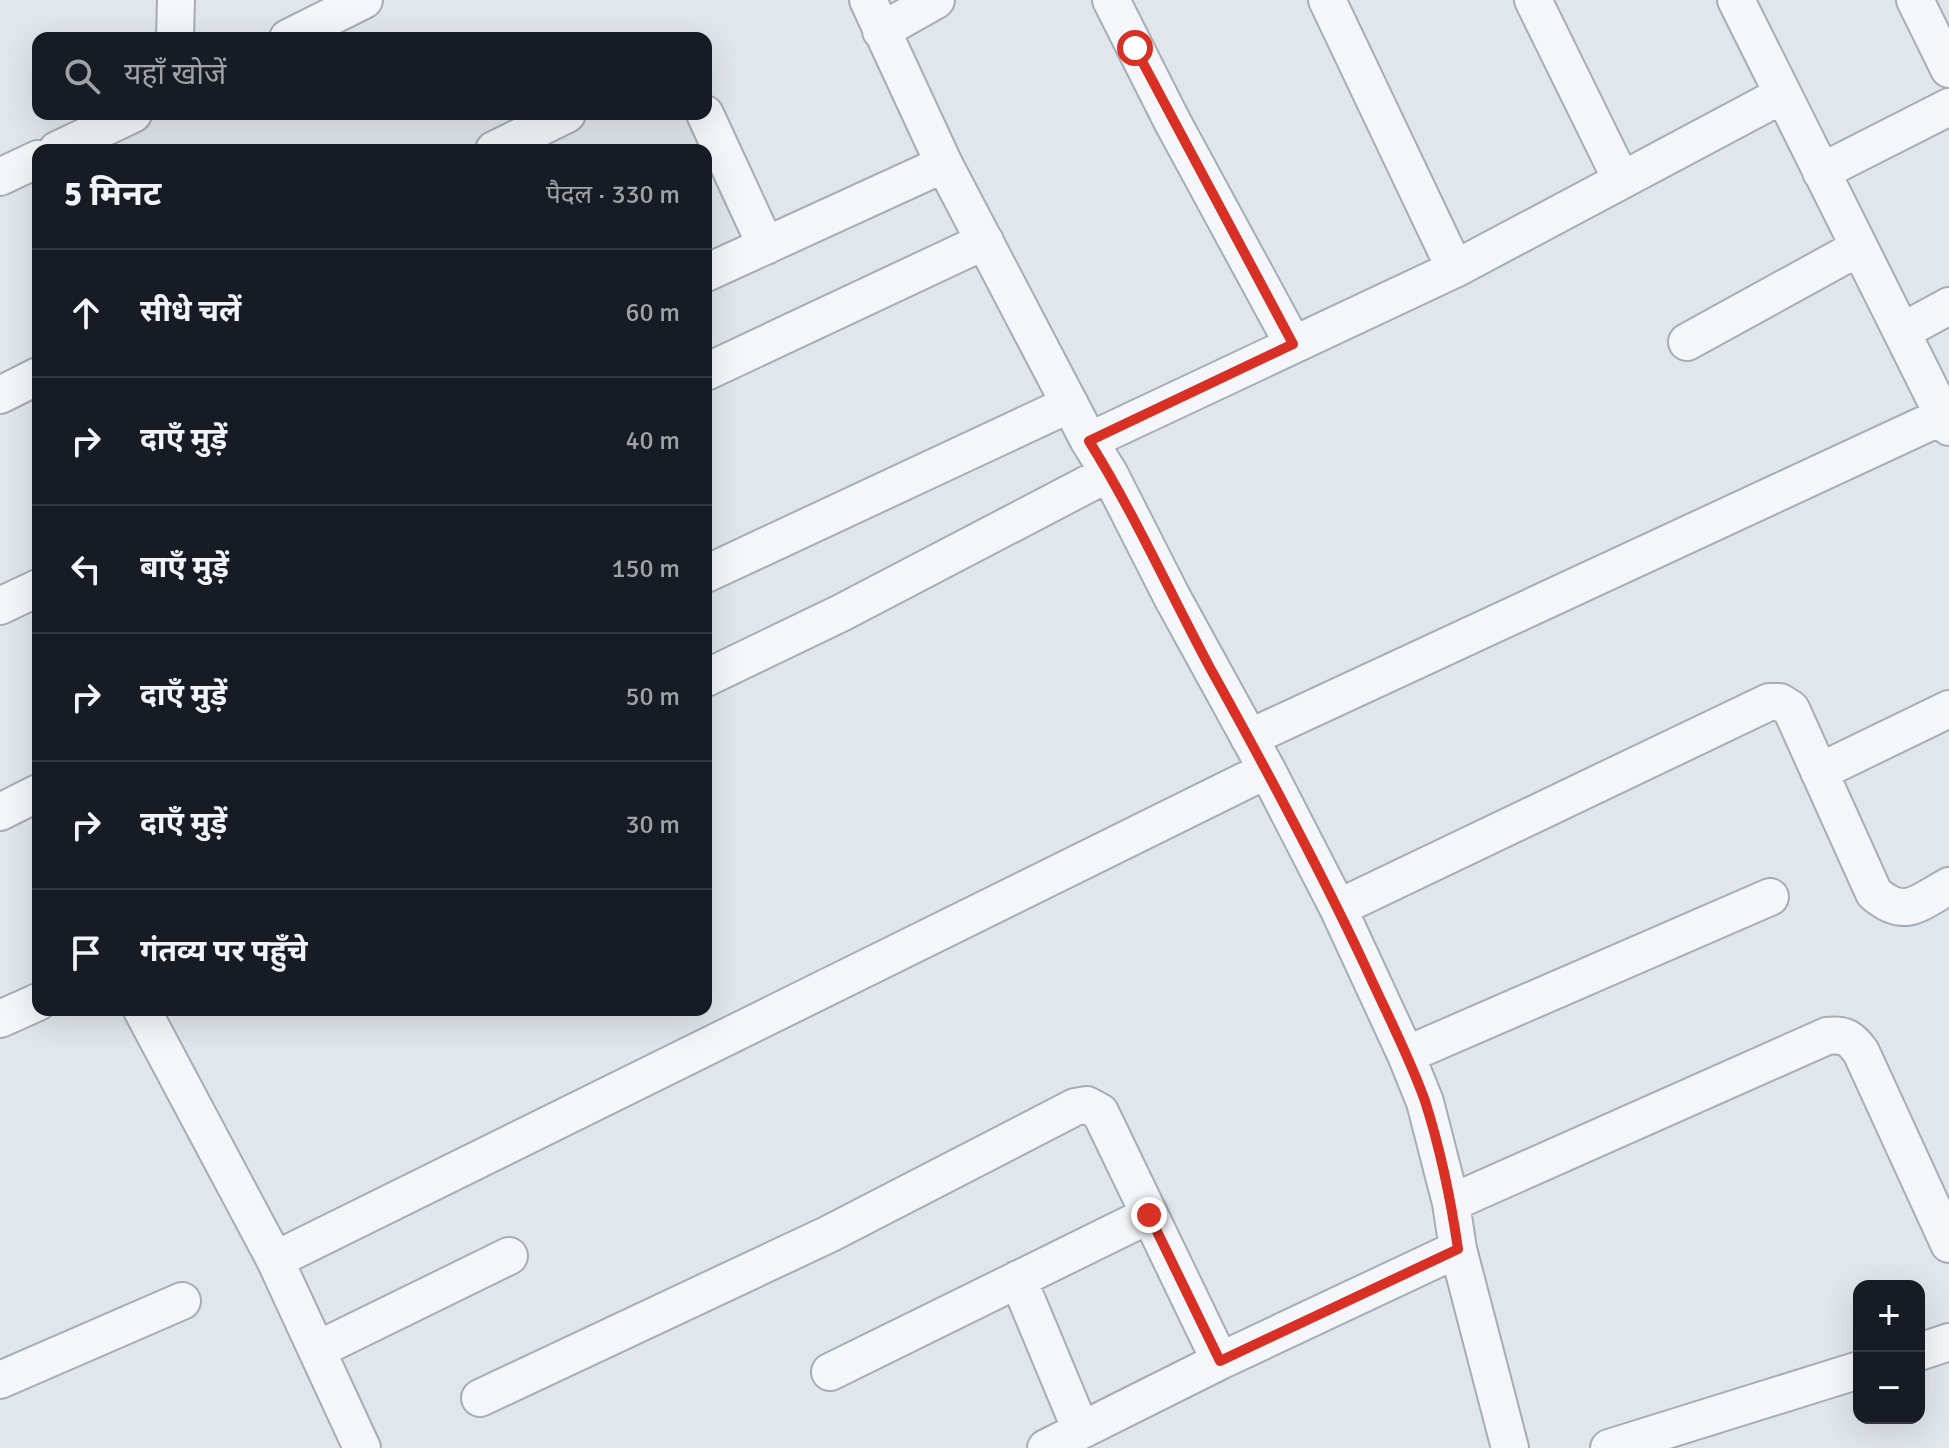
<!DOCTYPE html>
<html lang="hi">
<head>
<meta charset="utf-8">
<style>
	body { margin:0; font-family:Signika,"Noto Sans Devanagari",sans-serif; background:#242831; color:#f1f3f6 }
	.controls { position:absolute; right:24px; bottom:24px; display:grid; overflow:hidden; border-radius:16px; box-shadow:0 8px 32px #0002 }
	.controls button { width:72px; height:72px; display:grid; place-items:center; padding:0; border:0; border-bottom:2px solid #363941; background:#171b24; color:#f1f3f6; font:40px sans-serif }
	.stop { position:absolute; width:24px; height:24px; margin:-18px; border:6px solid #d93025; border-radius:50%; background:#fff }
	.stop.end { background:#d93025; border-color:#fff; box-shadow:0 2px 8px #0008 }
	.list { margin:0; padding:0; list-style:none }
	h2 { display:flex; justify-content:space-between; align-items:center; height:104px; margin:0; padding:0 32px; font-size:34px }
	h2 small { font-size:26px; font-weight:400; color:#9ea1a6 }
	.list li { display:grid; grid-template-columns:52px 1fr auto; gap:24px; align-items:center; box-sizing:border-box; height:128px; padding:0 32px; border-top:2px solid #363941 }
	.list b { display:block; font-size:30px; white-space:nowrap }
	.list em { font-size:26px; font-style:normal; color:#9ea1a6 }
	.icon { flex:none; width:44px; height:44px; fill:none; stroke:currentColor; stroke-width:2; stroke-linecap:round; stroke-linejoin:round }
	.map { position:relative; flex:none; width:1949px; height:1448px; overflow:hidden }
	.search { position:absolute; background:#171b24; box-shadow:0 8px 32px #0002; left:32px; top:32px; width:680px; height:88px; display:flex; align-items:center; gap:20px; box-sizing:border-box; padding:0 28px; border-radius:16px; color:#9ea1a6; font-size:30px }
	.panel { position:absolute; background:#171b24; box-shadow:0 8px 32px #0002; left:32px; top:144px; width:680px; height:872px; border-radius:16px }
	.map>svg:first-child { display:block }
</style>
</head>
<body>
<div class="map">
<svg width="1949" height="1448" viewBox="0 0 1949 1448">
	<rect width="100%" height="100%" fill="#e1e6eb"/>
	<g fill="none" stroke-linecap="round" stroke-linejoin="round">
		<defs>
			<path id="street" d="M868,0L944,164L1089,441L1109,473L1172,597L1267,770L1338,908L1406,1055L1425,1102L1451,1203L1458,1249L1510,1448
				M1111,0L1172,121L1293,344
				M1327,0L1455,269
				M1533,0L1621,179
				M1736,0L1949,427
				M1915,0L1949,69
				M881,31L936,0
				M175,38L176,0
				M288,38L364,0
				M705,114L766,246
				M57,150L133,114
				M494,150L567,114
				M1821,172L1949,107
				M0,177L38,159
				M706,273L944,164
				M1903,331L1949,306
				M1687,342L1858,248
				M706,372L985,241
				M0,395L38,376
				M1089,441L1455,269L1782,95
				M706,574L1070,404
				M0,606L38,588
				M706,678L841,613L1109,473
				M1249,738L1943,416
				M1819,772L1949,709
				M0,812L38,793
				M1338,908L1769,702H1780L1791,709L1874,893C1905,920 1918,903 1949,886
				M142,1010L275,1260L362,1448
				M0,1019L38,1002
				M1406,1055L1770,897
				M1451,1203L1827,1036C1845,1034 1851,1038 1861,1052L1949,1244
				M275,1260L1267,770
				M1018,1279L1081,1430
				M317,1350L509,1256
				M1919,1352L1949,1342
				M830,1372L1149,1215
				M0,1380L182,1301
				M480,1398L829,1234L1075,1107L1087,1105L1100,1112L1220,1361
				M1046,1448L1220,1361L1458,1249
				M1609,1448L1859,1370"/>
		</defs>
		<use href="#street" stroke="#a5adb6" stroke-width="40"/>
		<use href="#street" stroke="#f4f6f9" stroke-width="36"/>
	</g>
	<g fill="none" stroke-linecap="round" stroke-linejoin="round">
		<path stroke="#d93025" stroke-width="10" d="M1135,48L1293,344L1089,441C1134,513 1169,591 1209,666C1264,765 1318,865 1366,968C1386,1012 1409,1056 1425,1101C1440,1148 1451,1201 1458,1249L1220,1361L1149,1215"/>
	</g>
</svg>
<div class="controls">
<button>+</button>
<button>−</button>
</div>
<div class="stop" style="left:1135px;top:48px"></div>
<div class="stop end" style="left:1149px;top:1215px"></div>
<div class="search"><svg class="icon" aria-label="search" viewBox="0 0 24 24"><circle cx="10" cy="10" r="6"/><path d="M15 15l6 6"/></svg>यहाँ खोजें</div>
<section class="panel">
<h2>5 मिनट<small>पैदल · 330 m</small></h2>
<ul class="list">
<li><svg class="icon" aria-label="ahead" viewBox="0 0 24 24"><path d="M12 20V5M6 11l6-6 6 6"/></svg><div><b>सीधे चलें</b></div><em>60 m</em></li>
<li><svg class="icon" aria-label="right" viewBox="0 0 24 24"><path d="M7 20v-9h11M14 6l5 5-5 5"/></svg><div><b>दाएँ मुड़ें</b></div><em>40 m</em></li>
<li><svg class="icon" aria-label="left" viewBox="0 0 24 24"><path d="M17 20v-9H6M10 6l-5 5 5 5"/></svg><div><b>बाएँ मुड़ें</b></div><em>150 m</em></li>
<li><svg class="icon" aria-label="right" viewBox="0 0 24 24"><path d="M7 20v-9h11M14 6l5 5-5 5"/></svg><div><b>दाएँ मुड़ें</b></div><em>50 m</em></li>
<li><svg class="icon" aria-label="right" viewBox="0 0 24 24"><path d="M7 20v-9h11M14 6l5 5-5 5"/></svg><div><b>दाएँ मुड़ें</b></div><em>30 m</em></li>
<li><svg class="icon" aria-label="arrive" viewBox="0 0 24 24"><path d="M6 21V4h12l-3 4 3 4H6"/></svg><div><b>गंतव्य पर पहुँचे</b></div></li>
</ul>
</section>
</div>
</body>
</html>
